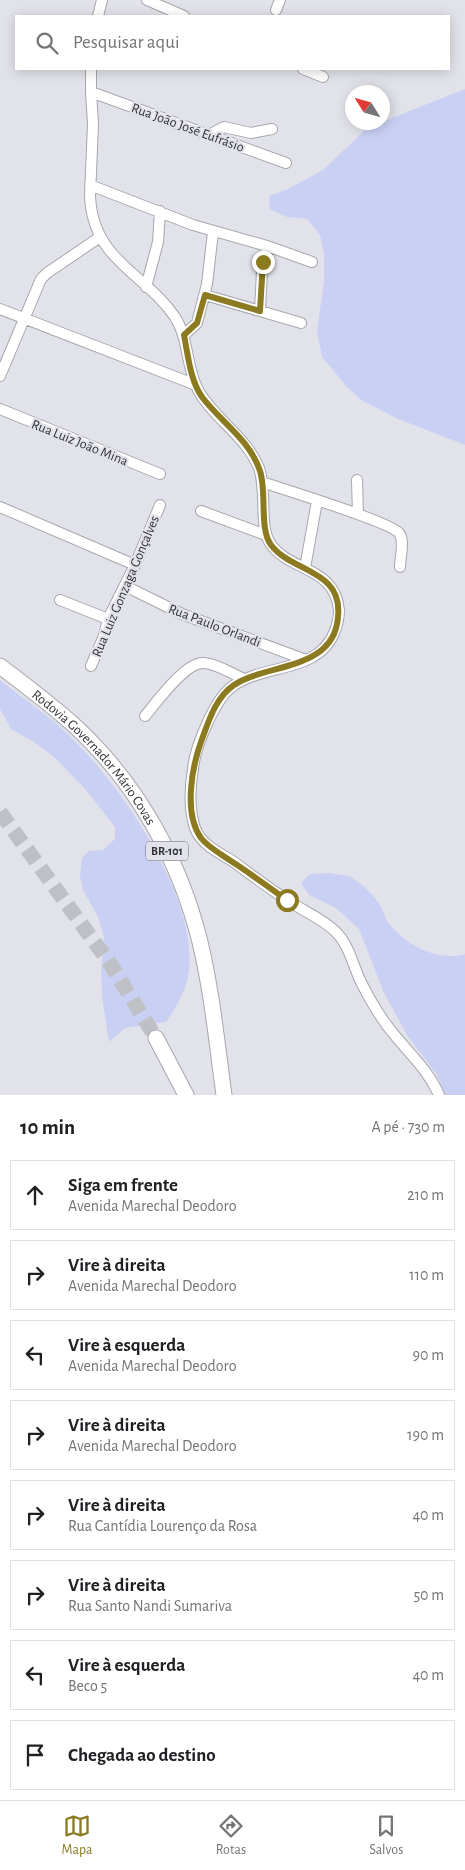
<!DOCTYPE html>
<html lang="pt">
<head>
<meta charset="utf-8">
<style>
	body { margin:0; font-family:"Alegreya Sans",sans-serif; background:#f2f2f2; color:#202124 }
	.compass { position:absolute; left:345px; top:85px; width:45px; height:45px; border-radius:50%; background:#fff; box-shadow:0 2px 12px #0003; rotate:307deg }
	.stop { position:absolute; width:15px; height:15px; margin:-11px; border:4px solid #8b7a1f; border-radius:50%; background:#fff }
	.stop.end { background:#8b7a1f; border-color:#fff; box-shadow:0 1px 5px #0008 }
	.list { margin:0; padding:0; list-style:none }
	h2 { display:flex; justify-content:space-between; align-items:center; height:65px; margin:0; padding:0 20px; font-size:21px }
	h2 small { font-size:16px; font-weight:400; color:#757577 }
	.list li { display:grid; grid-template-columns:32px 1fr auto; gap:15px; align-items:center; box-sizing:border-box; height:70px; margin:0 10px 10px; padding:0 10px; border:1px solid #e0e0e0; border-radius:0px }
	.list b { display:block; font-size:19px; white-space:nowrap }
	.list p { margin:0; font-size:16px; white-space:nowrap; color:#757577 }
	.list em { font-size:16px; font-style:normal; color:#757577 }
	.icon { flex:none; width:28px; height:28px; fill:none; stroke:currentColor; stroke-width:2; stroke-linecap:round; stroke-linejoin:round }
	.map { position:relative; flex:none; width:465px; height:1095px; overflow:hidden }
	.search { position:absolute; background:#fff; box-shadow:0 2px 12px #0003; left:15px; right:15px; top:15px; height:55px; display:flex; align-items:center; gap:12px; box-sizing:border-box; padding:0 18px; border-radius:0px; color:#757577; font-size:19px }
	.sheet { height:705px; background:#fff }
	nav { display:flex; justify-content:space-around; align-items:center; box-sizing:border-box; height:70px; border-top:1px solid #e0e0e0; background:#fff; font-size:14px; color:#757577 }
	nav a { display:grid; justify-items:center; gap:2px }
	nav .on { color:#8b7a1f }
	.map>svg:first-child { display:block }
</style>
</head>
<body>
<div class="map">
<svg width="465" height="1095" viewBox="0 0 465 1095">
	<rect width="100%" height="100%" fill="#e2e3ea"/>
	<path fill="#c9d0f4" d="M465,89V445L396,418L361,400L347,387L322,357L317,331L324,281V255L320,235L307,219L287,217L270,209L269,196L288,189L323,170L367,128Z
		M0,680C20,696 41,710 60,727C115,775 198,895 189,970C187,989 177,1006 166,1022L125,1028L109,1042L102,997L101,968L104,937L98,917L83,890L80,876L82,858L89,851L103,850L115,839V827L86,790L53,756L32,741L11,729L0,709Z
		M330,873C337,875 346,874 352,878C362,884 373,894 380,905C383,910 385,917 388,922C405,945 437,962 465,954V1095H445L437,1075L407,1035L384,993L359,929L336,908L309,895L301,883L310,874Z"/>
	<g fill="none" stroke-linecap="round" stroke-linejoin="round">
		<path stroke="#bfc0c6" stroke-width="15" stroke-dasharray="15 8" stroke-linecap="butt" d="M0,812L109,962L156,1038"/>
		<defs>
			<path id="minor" d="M147,0L184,16
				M276,10L280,0
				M98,16L102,0
				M91,69V92L93,124L90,196C93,261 144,272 175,317C189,339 186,367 198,390C214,419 246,436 259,468C267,491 259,526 270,543C289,572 335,566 339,610C339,618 337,626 334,633C318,673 263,664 233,686C215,698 195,747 193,769C190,787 189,810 195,828C201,845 220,853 234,862C251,875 269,888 287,900C303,911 322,918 336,932C350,946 353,967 362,984C372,1004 383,1022 397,1038C413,1057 429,1072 439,1095
				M303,69L323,77
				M91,92L286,163
				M209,135L224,127L251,133L272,129
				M90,185L193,225L267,246L312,262
				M146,287L158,242L160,211
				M205,295L301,323
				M0,309L196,385
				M260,311L262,271L267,246
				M184,335L197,323L207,284L213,232
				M0,376L41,279L47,273L100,237
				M0,409L160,474
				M357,480L358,514
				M262,482C283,489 390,522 399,533C405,540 400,558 400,567
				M0,507L135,565
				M201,511L266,535
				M305,568L317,501
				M125,586L182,614L306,660
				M60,600L108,619
				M91,666L104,636L108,619L135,565L160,505
				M145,716C156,703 186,661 204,663C218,664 232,674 244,679"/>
			<g id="highway">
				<path id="s1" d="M0,666C26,686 53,706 77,728C138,785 180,861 200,942C212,992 217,1044 224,1095"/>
				<path d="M156,1038L186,1095"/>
			</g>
		</defs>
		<use href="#minor" stroke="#a6a7ad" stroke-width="12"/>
		<use href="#highway" stroke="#a6a7ad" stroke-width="17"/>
		<use href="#minor" stroke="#fff" stroke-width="10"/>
		<use href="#highway" stroke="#fff" stroke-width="15"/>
	</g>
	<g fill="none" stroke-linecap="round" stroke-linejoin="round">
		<path stroke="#8b7a1f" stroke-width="6" d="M263,262L260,311L205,295L197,323L184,335C188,355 190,380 202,397C221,422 250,440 260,471C267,492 259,529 271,545C292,573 343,569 338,617C334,671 267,663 234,685C216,697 209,720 202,739C192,766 183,813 201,838C209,848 221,854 231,861C250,873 268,887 287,900"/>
	</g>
	<g text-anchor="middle" stroke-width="4.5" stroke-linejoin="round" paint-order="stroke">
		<rect fill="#e2e3ea" stroke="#67686b" stroke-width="1" x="146" y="841.5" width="42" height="19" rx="4"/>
		<g font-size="12" font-weight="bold" fill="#323335">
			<text x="167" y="855">BR-101</text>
		</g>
		<g font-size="14" fill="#323335" stroke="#e2e3ea">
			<text transform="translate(188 127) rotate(20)" y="5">Rua João José Eufrásio</text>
			<text transform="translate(80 442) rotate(22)" y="5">Rua Luiz João Mina</text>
			<text transform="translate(125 586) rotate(-67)" y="5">Rua Luiz Gonzaga Gonçalves</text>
			<text transform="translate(215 625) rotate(21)" y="5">Rua Paulo Orlandi</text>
			<text dy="5" stroke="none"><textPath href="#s1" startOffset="132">Rodovia Governador Mário Covas</textPath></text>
		</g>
	</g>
</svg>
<svg class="compass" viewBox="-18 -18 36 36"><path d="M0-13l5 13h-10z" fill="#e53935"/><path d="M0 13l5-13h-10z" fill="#757577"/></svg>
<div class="stop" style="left:287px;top:900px"></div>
<div class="stop end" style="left:263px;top:262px"></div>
<div class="search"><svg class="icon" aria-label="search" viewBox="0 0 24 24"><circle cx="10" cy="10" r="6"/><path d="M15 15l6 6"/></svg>Pesquisar aqui</div>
</div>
<section class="sheet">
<h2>10 min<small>A pé · 730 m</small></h2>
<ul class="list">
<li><svg class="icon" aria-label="ahead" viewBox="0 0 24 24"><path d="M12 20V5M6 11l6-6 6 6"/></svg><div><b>Siga em frente</b><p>Avenida Marechal Deodoro</p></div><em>210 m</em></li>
<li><svg class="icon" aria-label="right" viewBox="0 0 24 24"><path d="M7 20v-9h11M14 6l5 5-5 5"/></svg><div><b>Vire à direita</b><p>Avenida Marechal Deodoro</p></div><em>110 m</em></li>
<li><svg class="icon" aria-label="left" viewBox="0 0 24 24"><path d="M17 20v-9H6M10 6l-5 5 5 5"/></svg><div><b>Vire à esquerda</b><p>Avenida Marechal Deodoro</p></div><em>90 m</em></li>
<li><svg class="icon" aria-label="right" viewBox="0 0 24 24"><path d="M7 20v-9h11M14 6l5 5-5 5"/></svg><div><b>Vire à direita</b><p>Avenida Marechal Deodoro</p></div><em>190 m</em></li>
<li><svg class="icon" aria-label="right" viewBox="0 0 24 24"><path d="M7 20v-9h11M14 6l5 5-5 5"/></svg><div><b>Vire à direita</b><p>Rua Cantídia Lourenço da Rosa</p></div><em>40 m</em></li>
<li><svg class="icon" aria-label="right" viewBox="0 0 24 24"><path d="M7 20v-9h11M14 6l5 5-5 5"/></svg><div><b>Vire à direita</b><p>Rua Santo Nandi Sumariva</p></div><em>50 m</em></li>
<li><svg class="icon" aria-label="left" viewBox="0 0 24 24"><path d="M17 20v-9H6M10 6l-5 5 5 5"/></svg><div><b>Vire à esquerda</b><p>Beco 5</p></div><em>40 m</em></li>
<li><svg class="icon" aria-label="arrive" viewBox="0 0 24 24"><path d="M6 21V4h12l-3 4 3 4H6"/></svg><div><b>Chegada ao destino</b></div></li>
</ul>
</section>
<nav>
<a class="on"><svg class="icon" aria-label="map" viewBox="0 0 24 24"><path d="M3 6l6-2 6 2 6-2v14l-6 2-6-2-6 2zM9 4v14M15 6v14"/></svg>Mapa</a>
<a><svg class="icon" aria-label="directions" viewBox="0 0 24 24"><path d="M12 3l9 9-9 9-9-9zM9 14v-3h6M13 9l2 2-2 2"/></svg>Rotas</a>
<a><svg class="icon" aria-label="saved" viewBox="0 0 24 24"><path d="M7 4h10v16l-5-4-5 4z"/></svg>Salvos</a>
</nav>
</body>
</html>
